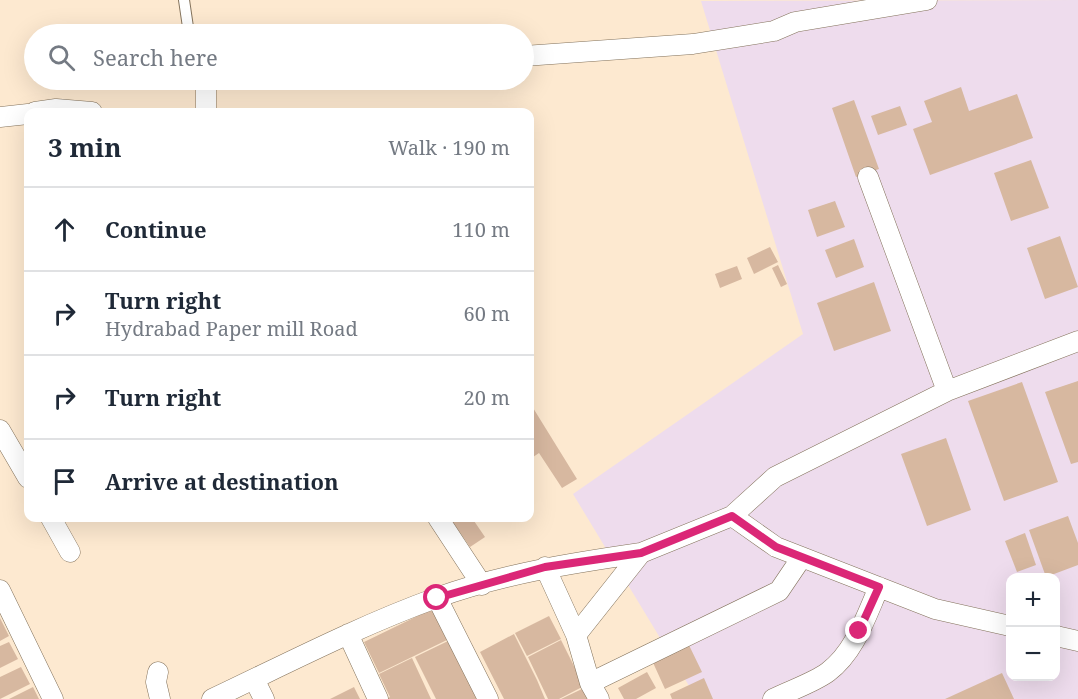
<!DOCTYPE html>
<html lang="en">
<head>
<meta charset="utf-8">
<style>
	body { margin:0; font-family:"Noto Serif",serif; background:#f6f6f7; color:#1f2937 }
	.controls { position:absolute; right:18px; bottom:18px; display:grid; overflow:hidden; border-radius:12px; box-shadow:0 6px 24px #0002 }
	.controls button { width:54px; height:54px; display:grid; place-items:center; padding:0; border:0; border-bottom:2px solid #e0e1e3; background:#fff; color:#1f2937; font:30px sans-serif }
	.stop { position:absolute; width:18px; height:18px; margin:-14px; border:4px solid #db2777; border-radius:50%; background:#fff }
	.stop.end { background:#db2777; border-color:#fff; box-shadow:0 2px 6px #0008 }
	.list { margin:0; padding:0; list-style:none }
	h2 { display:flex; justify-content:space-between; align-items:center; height:78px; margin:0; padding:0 24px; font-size:26px }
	h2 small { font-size:20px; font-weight:400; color:#747a83 }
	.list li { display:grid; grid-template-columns:39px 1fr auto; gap:18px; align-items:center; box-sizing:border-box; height:84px; padding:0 24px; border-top:2px solid #e0e1e3 }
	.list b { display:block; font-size:22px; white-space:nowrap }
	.list p { margin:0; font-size:20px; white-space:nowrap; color:#747a83 }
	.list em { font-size:20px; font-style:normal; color:#747a83 }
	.icon { flex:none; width:33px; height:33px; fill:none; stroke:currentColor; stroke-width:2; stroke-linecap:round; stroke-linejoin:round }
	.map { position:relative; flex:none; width:1078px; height:699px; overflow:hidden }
	.search { position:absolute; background:#fff; box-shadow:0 6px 24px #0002; left:24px; top:24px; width:510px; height:66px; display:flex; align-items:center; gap:15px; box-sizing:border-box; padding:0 21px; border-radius:33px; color:#747a83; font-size:22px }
	.panel { position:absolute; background:#fff; box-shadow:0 6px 24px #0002; left:24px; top:108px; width:510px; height:414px; border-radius:12px }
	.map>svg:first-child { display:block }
</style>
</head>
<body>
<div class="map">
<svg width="1078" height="699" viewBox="0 0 1078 699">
	<rect width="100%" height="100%" fill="#fde9d0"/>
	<path fill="#eedced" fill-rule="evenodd" d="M1078,0V699H697L573,494L803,334L701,1ZM1010,578H1056V676H1010Z"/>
	<path fill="#d7b8a0" d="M961,87L969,111L1017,94L1033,138L930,175L913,129L932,122L924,101Z
		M854,100L879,169L856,177L832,108Z
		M900,106L907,125L878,135L871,116Z
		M1031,160L1049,208L1011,221L994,173Z
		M835,201L845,227L817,237L808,210Z
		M1060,236L1078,287L1045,299L1027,248Z
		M854,239L864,267L836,278L825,250Z
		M770,247L778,262L754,274L747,258Z
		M778,265L787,284L781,287L772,268Z
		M737,266L742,279L720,288L715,274Z
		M874,282L891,331L834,351L817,303Z
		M1078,381V462L1071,464L1045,392Z
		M1022,382L1058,482L1004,501L968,401Z
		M530,403L577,479L562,488L539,453L530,459Z
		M946,438L971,510L927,526L901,454Z
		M1068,516L1078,543V565L1046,577L1029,530Z
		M450,518H472L485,537L470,547Z
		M1025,533L1036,565L1017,572L1005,541Z
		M432,609L447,640L379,673L364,642Z
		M549,616L561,639L527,656L515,633Z
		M0,618L9,636L0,641Z
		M514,634L537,680L545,699H504L480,652Z
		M686,639L702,672L665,689L650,656Z
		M561,640L584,686L559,699H548L528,657Z
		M448,641L459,664L477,699H436L415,657Z
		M9,642L18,659L0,668V646Z
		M412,658L431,699H387L390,697L379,674Z
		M21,667L30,684L0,699V677Z
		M647,672L656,688L636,699H624L618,688Z
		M1002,673L1014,699H945Z
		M704,678L713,699H672L670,694Z
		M33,687L39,699H9Z
		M354,687L360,699H330Z
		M584,688L589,699H561Z"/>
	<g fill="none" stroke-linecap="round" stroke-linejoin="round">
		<defs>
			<path id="service" d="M184,0L189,34"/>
			<path id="minor" d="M524,56L693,44L774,31L795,22L927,0
				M35,112L56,109L92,112
				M206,112V80
				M0,117L28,114
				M868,177L947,391
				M0,430L28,478
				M732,516L776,547L935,609L1010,626
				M51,518L70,552
				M438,518L482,585
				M545,567L576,635
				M0,590L53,699
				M437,598L488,699
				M348,634L378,699
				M1056,636L1078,641
				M158,672L156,682L160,699
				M254,679L264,699
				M590,683L779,591L802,557
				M212,699C286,664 359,626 436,598C502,574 572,563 641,553
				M599,699L590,683L576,635L641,553L732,516L775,477L947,391L1078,341
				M773,699C791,690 813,683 828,672C855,652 866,616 879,587"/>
		</defs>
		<use href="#service" stroke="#83725b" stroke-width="12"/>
		<use href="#minor" stroke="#83725b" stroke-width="21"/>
		<use href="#service" stroke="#fff" stroke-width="10"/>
		<use href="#minor" stroke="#fff" stroke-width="20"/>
	</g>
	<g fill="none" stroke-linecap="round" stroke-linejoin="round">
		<path stroke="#db2777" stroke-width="8" d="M437,598L545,567L641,553L732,516L776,547L879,587L859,631"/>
	</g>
</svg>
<div class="controls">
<button>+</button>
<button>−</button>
</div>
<div class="stop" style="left:437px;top:598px"></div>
<div class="stop end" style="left:859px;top:631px"></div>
<div class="search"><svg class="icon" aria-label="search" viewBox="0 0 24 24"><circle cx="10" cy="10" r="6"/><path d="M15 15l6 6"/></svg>Search here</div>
<section class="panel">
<h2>3 min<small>Walk · 190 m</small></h2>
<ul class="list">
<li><svg class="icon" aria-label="ahead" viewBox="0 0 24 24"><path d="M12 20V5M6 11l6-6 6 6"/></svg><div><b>Continue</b></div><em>110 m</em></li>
<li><svg class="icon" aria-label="right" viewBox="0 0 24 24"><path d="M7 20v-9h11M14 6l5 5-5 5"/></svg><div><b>Turn right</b><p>Hydrabad Paper mill Road</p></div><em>60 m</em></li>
<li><svg class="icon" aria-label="right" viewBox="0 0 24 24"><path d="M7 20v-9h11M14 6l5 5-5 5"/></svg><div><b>Turn right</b></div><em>20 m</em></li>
<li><svg class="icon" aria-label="arrive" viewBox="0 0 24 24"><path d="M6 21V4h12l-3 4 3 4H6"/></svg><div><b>Arrive at destination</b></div></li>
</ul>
</section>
</div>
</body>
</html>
